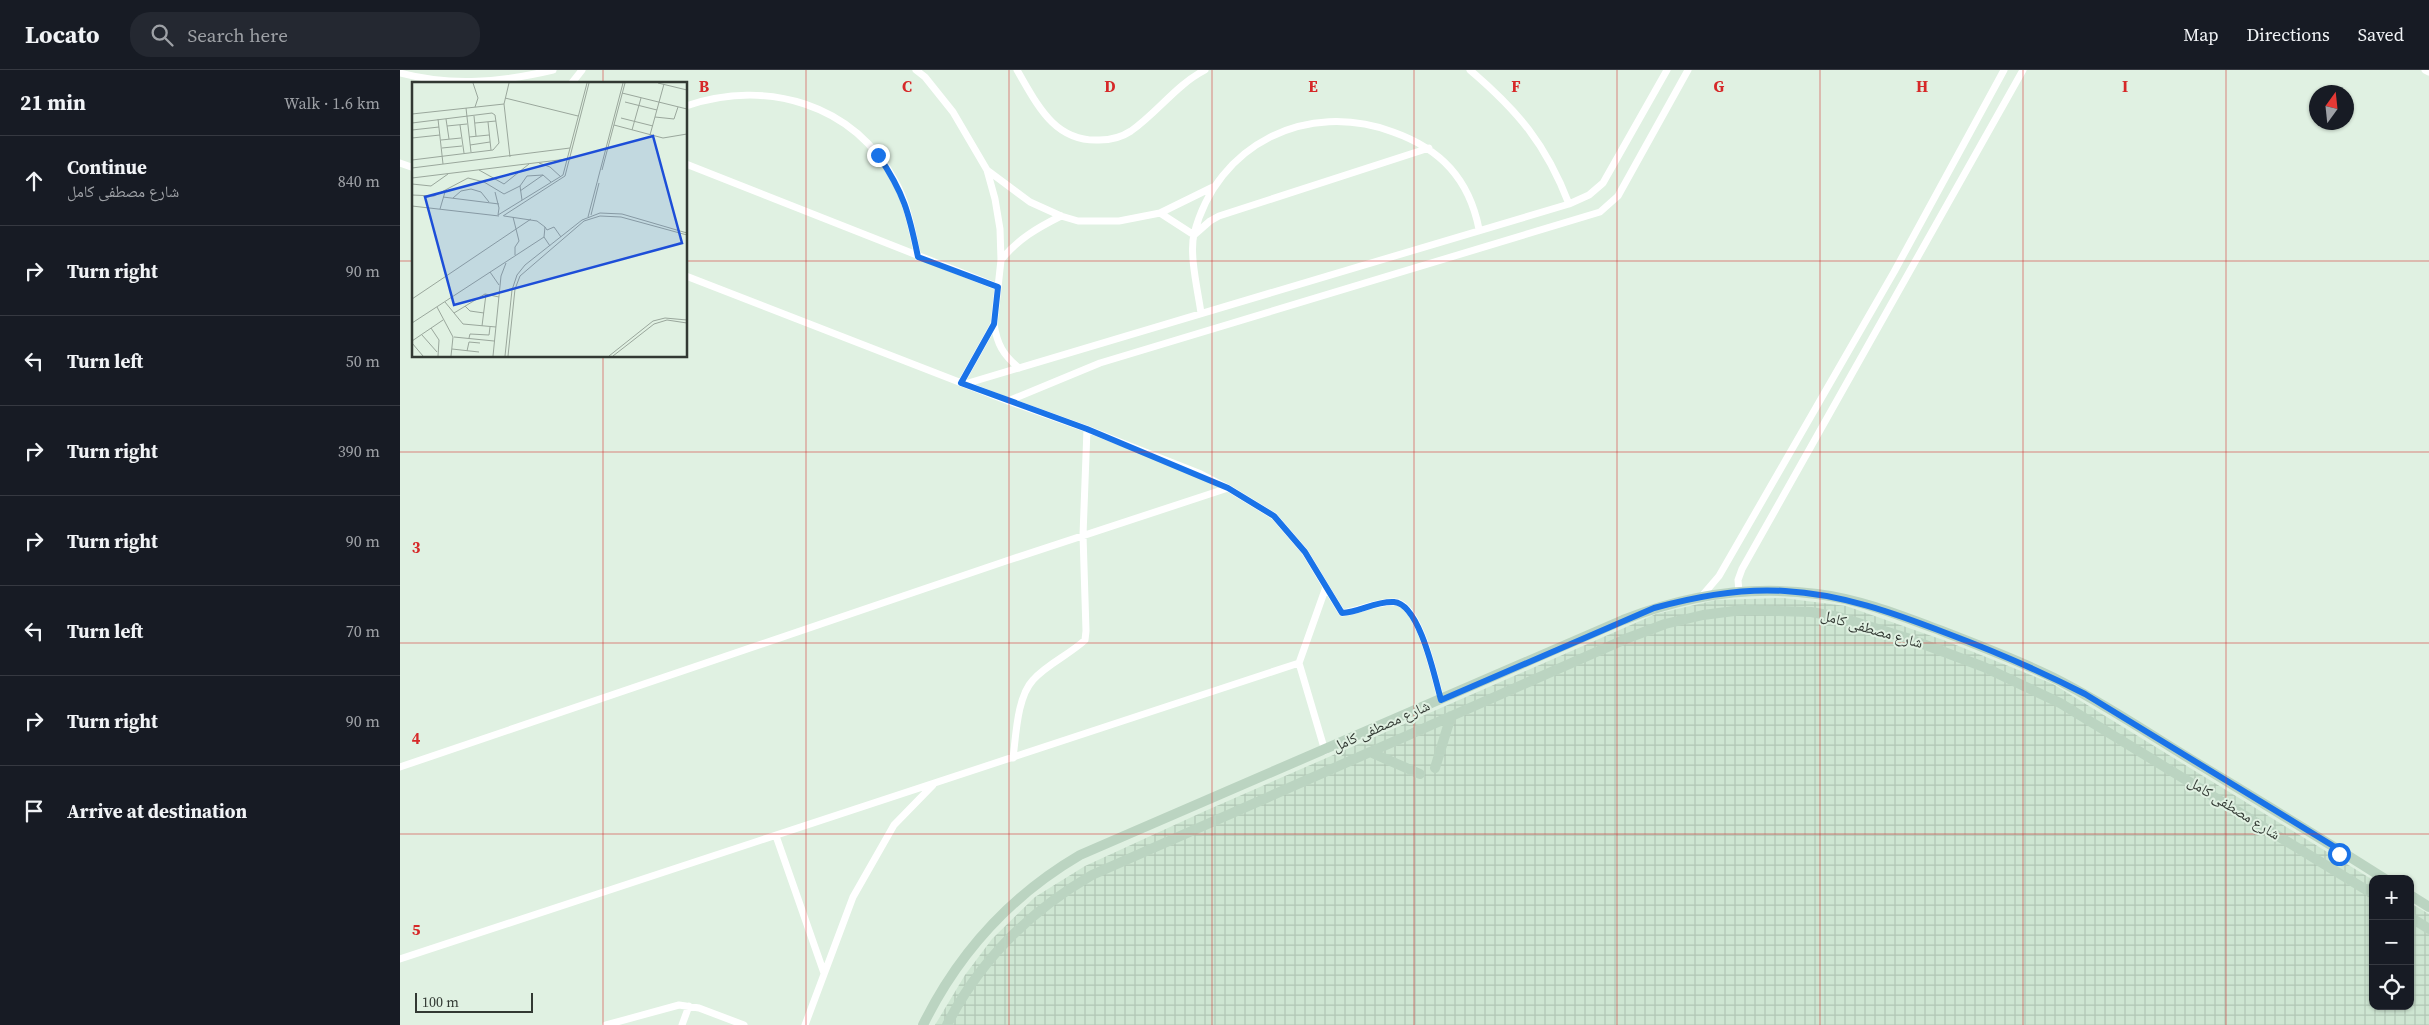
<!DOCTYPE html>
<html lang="en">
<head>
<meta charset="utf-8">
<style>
	body { margin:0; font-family:"Source Serif 4","Noto Naskh Arabic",serif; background:#242831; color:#f1f3f6 }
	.controls { position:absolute; right:15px; bottom:15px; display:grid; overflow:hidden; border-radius:10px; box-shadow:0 1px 4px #0004 }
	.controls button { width:45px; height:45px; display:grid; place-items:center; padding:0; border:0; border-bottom:1px solid #363941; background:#171b24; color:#f1f3f6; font:25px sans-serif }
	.compass { position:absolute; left:1909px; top:15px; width:45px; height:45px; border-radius:50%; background:#171b24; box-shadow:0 1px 4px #0004; rotate:15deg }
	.scale { position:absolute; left:15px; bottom:12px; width:118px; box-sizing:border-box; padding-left:5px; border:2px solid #323933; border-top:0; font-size:14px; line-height:18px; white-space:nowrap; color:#323933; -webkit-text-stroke:4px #e0f1e2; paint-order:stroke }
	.stop { position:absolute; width:15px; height:15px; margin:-11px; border:4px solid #1a73e8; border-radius:50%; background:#fff }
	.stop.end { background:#1a73e8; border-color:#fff; box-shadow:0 1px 5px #0008 }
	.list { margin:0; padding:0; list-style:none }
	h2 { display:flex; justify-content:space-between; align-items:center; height:65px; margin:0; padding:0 20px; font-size:21px }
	h2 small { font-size:16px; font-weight:400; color:#9ea1a6 }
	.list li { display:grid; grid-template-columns:32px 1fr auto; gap:15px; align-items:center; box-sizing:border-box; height:90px; padding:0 20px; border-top:1px solid #363941 }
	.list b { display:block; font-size:19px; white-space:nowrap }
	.list p { margin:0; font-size:16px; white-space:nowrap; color:#9ea1a6 }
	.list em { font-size:16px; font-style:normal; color:#9ea1a6 }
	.icon { flex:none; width:28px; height:28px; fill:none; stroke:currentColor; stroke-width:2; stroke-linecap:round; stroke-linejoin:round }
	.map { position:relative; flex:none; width:2029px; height:955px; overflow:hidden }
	header { display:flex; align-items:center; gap:30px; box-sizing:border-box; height:70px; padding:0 25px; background:#171b24; border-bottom:1px solid #363941 }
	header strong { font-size:24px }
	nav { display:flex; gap:28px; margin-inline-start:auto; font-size:18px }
	.search { width:350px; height:45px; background:#242831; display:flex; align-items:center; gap:12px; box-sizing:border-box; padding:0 18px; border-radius:20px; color:#9ea1a6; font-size:19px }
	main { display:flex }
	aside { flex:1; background:#171b24 }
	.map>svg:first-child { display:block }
</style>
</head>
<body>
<header>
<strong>Locato</strong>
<div class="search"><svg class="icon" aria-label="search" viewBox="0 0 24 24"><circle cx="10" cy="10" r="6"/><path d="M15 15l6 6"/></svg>Search here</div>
<nav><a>Map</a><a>Directions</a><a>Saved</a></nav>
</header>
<main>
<aside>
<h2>21 min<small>Walk · 1.6 km</small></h2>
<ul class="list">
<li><svg class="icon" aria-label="ahead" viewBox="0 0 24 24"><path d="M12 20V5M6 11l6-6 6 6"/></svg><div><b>Continue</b><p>شارع مصطفى كامل</p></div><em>840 m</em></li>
<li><svg class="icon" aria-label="right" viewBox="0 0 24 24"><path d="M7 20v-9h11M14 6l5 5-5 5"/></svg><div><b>Turn right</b></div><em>90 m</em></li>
<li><svg class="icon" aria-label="left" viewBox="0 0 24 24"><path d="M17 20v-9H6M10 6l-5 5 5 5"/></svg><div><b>Turn left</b></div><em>50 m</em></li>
<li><svg class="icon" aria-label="right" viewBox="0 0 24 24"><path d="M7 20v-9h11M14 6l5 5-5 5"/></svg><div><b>Turn right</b></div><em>390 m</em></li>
<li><svg class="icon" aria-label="right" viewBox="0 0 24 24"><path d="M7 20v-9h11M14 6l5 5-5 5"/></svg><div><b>Turn right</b></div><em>90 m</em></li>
<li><svg class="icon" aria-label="left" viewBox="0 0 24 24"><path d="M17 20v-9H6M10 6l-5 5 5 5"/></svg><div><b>Turn left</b></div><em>70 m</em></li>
<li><svg class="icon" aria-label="right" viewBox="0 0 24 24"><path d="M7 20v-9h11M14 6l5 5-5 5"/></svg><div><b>Turn right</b></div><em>90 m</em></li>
<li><svg class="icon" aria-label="arrive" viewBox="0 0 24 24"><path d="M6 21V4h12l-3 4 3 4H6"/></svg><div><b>Arrive at destination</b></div></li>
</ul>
</aside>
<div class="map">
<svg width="2029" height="955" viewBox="0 0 2029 955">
	<defs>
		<pattern id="industrial-grid" width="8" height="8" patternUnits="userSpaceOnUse" patternTransform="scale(1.25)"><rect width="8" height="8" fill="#cee6d2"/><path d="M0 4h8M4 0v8" fill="none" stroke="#b1c6b5"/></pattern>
	</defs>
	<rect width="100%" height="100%" fill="#e0f1e2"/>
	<path fill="url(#industrial-grid)" d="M1383,528L1446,536L1546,571L1653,614L1973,810V936H2010V833L2029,844V955H535L565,905L592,869L635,827L685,796L805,741L1256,544L1316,530Z"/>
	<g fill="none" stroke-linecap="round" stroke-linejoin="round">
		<path stroke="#fff" stroke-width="7" d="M516,0L525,7L553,42L587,100L630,132L661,146L678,151H719L760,143L813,117
			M617,0C637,34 654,72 699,70C710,70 722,67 731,61C758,42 776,15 805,0
			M1070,0C1118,41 1146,74 1169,134
			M2025,0L2029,2
			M0,3C52,17 102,12 153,0
			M171,14L182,0
			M286,36C367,9 453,33 495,111C508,134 512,161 518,187
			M0,93L14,98
			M286,94L598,217
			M760,143L794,165L810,151L819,146L1029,78
			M601,190C618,169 637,158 661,146
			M286,206L608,331L687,359L801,404L828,418L874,446L905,482L926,517L899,593L925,681
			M801,243C798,221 789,185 794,164C817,74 907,30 993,62C1041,79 1069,109 1079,159
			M594,254C597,274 603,285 619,298
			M561,313L594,254L601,190L600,159L595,129L587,100
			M565,314L1169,134L1189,125L1203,113L1267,0
			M608,331L700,293L1200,142L1218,126L1288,0
			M926,517L942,543C960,541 976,531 995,532C1020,534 1035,609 1041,630
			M1339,522L1338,510L1342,499L1623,0
			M1301,527L1319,506L1494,202L1604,0
			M613,688C616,666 617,627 633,610C647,594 669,585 685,570L686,561L683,465L687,359
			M0,697L606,491L828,418
			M376,766L424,903
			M0,889L899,593
			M206,955L279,935L299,938L344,955
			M282,955L289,936
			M405,955L453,827L494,755L533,715"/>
		<path stroke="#bbd4c1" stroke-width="10" d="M970,682L1020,704
			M1035,698L1051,646
			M2010,825L2029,837
			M2010,847L2029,859
			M523,955C559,882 610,826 680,785L1223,550C1286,525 1350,515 1417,524C1459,529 1502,546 1542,561C1580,576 1618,590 1654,608C1702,632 1746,662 1792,690C1856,729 1921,768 1985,809
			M547,955C580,890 630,841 692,805L1228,568L1265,554L1303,545L1342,540L1411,542L1439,547L1507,568L1584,597L1660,633L1973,824"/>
	</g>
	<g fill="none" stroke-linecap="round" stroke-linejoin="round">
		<path stroke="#1a73e8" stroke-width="6" d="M478,85C504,123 509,143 518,187L598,217L594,254L561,313L687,359L828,418L874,446L905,482L942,543C960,542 975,531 994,532C1020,534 1035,609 1041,630L1254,538C1297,526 1341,518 1385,521C1441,524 1494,543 1546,563C1594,581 1640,601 1685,624L1943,782L1939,784"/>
	</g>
	<path fill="none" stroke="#d62828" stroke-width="1" stroke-opacity="0.55" d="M203,0V14M406,0V955M609,0V955M812,0V955M1014,0V955M1217,0V955M1420,0V955M1623,0V955M1826,0V955M0,191H14M286,191H2029M203,286V955M0,382H2029M0,573H2029M0,764H2029"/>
	<g text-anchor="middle" stroke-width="4" stroke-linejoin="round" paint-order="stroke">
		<g font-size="15" fill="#323933" stroke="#e0f1e2">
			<text transform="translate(1472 559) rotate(16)" y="5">شارع مصطفى كامل</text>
			<text transform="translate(981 656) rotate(-24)" y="5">شارع مصطفى كامل</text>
			<text transform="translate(1834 738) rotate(32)" y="5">شارع مصطفى كامل</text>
		</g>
	</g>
	<g transform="translate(12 12)">
		<rect width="275" height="275" fill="#e0f1e2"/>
		<path fill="none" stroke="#9aa79c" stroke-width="1" d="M61,1L66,16L63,25M97,1L92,22L98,75M246,1L275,8M210,11L275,27M93,16L166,34M213,20L245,28M54,26L59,70M0,32L92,22M62,34L64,54M243,35L262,37L266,25M209,36L241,44M26,37L31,82M34,37L37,57M76,40L79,68M0,41L80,31L83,33L87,61L81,68L0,78M63,41L84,39M48,43L52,71M202,43L251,56L275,52M35,44L55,42M0,48L27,45M220,48L229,16M238,53L252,2M57,55L77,53M0,56L28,53M29,58L49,56M58,63L78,60M30,66L50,64M127,81L138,85L149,95M0,86L158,66M67,88L92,102L117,82M190,88L213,1M0,96L155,77M0,102L19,104L36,92M108,109L131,93M83,110L87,126L86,133M0,113L22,114L56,96L72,100L92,112L108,104M31,115L87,122M41,116L49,109L59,107L69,110L77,120M110,118L108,104L115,94L131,93L139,100M0,124L87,134M28,127L33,110M86,133L151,93L175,1M179,133L187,101M91,134L153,94L177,1M92,134L125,139L133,145L132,155L138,164M101,135L107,159L103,165V173M176,135L211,1M133,145L135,148L142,145L149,155M78,190L87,203M0,217L119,137M33,220L51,242L84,245M53,224L58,229L72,231M25,225L41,255L39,274M42,231L73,212L87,215M0,241L132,155M70,244L74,212M19,246L27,258L26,274M10,253L25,270M42,255L82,259M57,256L58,252L77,253L78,245M0,259L31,238M0,261L11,274M40,267L67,270M55,269L57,260L68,261M81,274L89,194L94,181M93,274L100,208L105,193L113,183L170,138L188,131L210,132L275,151M96,274L103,207L108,194L172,139L188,134L209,135L275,153M197,274L241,239L253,236L275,238M201,274L242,242L255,238L275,241"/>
		<path fill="#1d4ed8" fill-opacity="0.15" stroke="#1d4ed8" stroke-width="2.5" d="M241,54L270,161L42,223L13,115Z"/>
		<rect width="275" height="275" fill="none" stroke="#323933" stroke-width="2.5"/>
	</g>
	<g font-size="16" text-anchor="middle" font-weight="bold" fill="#d62828" stroke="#e0f1e2" stroke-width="4" stroke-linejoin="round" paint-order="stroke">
		<text x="304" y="22">B</text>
		<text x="507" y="22">C</text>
		<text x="710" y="22">D</text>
		<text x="913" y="22">E</text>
		<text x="1116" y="22">F</text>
		<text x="1319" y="22">G</text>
		<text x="1522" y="22">H</text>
		<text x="1725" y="22">I</text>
		<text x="16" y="483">3</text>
		<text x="16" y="674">4</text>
		<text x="16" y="865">5</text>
	</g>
</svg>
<div class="controls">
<button>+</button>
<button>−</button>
<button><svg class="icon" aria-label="locate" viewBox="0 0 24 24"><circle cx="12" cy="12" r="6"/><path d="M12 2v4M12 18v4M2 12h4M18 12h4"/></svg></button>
</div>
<svg class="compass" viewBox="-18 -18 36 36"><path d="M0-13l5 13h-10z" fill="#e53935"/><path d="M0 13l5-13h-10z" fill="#9ea1a6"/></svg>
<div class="scale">100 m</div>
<div class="stop" style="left:1939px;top:784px"></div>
<div class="stop end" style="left:478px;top:85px"></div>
</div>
</main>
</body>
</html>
